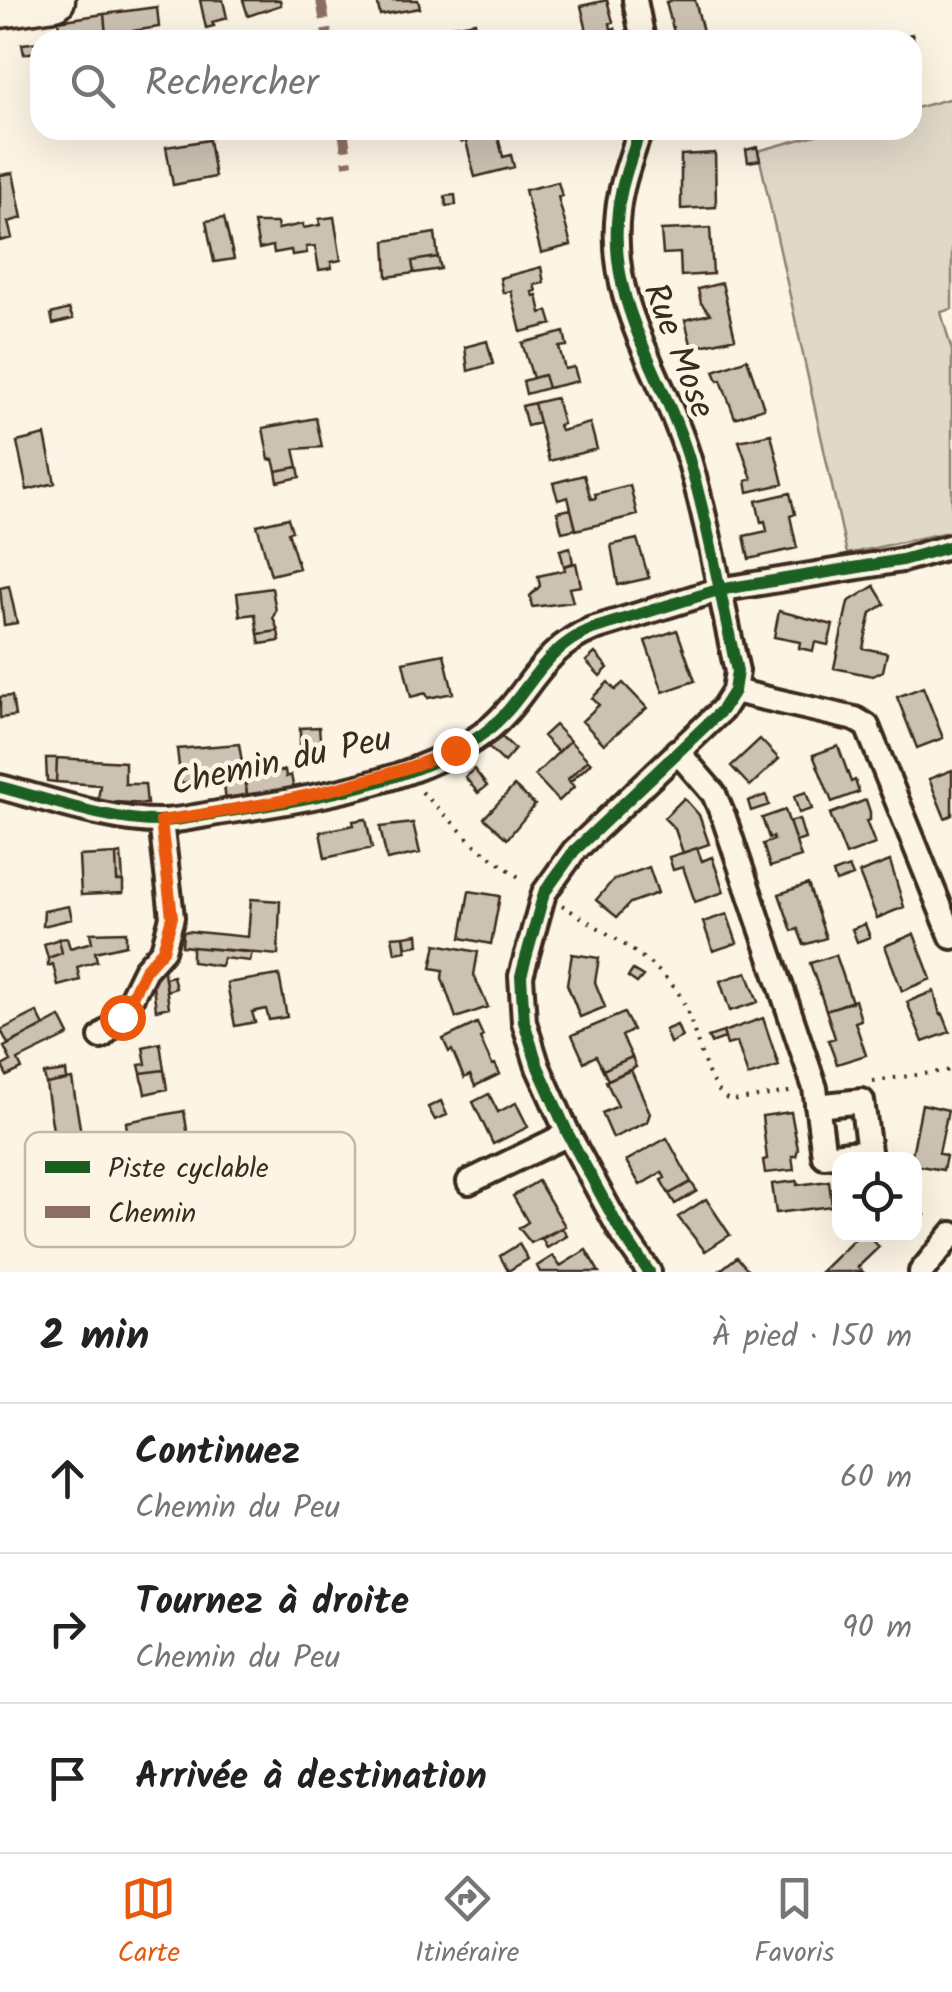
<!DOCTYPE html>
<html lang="fr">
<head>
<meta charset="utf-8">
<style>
	body { margin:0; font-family:Kalam,sans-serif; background:#f2f2f2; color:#222 }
	.controls { position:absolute; right:30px; bottom:30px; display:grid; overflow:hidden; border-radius:20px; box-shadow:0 10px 40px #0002 }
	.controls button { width:90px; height:90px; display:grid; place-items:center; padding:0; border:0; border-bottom:2px solid #e0e0e0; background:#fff; color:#222; font:50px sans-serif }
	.stop { position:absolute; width:30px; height:30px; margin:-22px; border:8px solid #ea580c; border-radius:50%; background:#fff }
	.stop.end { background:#ea580c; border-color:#fff; box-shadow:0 2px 10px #0008 }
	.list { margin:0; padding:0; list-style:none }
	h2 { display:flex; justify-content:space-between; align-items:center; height:130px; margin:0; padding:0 40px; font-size:42px }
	h2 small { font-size:32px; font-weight:400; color:#767676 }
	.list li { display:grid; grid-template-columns:65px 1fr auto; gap:30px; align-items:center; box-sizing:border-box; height:150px; padding:0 40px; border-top:2px solid #e0e0e0 }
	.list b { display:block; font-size:38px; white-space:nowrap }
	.list p { margin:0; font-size:32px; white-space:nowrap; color:#767676 }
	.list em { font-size:32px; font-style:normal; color:#767676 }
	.icon { flex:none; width:55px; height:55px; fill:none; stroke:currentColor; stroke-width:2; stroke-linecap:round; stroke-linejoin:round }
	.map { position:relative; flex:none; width:952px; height:1272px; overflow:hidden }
	.search { position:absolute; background:#fff; box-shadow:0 10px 40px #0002; left:30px; right:30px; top:30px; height:110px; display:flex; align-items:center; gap:25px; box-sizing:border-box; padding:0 35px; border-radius:30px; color:#767676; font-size:38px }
	.sheet { height:580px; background:#fff }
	nav { display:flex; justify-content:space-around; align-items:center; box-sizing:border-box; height:140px; border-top:2px solid #e0e0e0; background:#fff; font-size:28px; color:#767676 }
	nav a { display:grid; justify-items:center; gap:5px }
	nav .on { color:#ea580c }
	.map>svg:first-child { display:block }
</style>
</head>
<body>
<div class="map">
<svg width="952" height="1272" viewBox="0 0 952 1272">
	<rect width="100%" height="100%" fill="#fcf5e5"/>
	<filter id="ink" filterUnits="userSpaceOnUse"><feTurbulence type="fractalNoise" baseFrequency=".01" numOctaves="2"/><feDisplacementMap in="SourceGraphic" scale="20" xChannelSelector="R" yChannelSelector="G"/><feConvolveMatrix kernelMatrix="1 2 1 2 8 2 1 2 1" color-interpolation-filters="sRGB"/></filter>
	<g filter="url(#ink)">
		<path fill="#e0d8c8" stroke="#8e8173" stroke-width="2.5" d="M952,98V309L941,312L952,351V531L847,554L758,151L834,130H912V109Z"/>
		<path fill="#ccc2b3" stroke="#3b2a1e" stroke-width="2.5" d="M200,0H223L227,18L212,22L214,26L206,28Z
			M243,0H280L281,5L248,16Z
			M377,0H418L420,8L380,15Z
			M607,0L613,22L610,23L611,29L615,28L618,40H589L581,6Z
			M673,0H695L704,36L676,40L666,2Z
			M157,7L159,27L106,35L104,14Z
			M104,14L106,35L91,40H56L61,39L58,21Z
			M475,22L478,40H434L433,37L454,33L453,26Z
			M912,34L917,52L912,53V40H891Z
			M40,42V51L24,54L22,44Z
			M458,130H507L508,135L498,137L503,157L511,155L514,167L475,177L466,141L461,142Z
			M209,140L215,177L173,185L166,147Z
			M757,147L760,160L748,162L746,150Z
			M715,153L716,207L681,209V155Z
			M13,173L22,218L8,222L12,238L0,241V175Z
			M558,182L562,196L558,197L571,245L541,253L525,190Z
			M455,195L456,205L446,206L445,196Z
			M334,217L341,260L331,262L332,268L319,270L315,246L306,247L307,253L292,255L291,250L274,253L273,246L259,249L254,223H277L278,229L303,224V228L320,225L319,219Z
			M224,218L234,259L214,262L206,221Z
			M710,228L713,274L681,276L680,253L663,254L661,230Z
			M435,233L438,257L412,261L414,273L387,277L385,241Z
			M438,257L441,269L414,273L412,261Z
			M541,267L544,283L534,285L536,291L532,292L534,296L537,295L541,313L548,311L552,324L521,332L511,291L503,293L500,278Z
			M722,283L735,338L692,348L685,320L710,314L701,303L698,289Z
			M69,309L73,319L53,324L51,314Z
			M564,332L567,346L559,347L565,369L574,367L578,381L548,388L544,375L533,378L522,343Z
			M487,341L493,364L468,371L465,347Z
			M747,359L764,408L735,418L721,380L718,381L714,371Z
			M544,375L548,388L526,394L523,381Z
			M556,398L563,424L559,425L561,431L590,423L597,449L549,461L534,403Z
			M534,403L539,423L527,426L522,406Z
			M316,418L322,447L294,449L298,467L276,471L273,459L269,460L263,428Z
			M771,434L783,484L748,492L746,481L752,479L739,441Z
			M45,435L55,483L27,490L17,442Z
			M298,467L300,477L278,482L276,471Z
			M584,475L591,499L596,498L595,494L630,485L637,515L576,530L568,497L558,500L553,483Z
			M790,493L795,514L790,516L797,548L749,559L744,536L767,531L765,521L761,522L756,501Z
			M571,509L576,529L562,532L557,512Z
			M288,518L292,531L288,532L299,568L271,575L257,525Z
			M637,539L649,578L618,585L611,545Z
			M570,547L573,563L564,566L560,550Z
			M576,563L581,586L569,588L573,602L532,607L530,596L540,586L538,576L565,570L564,566Z
			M9,586L17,623L4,625L0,588Z
			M874,586L885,604L871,613L863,648L887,653L883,671L873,676L834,668L848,602Z
			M272,588L276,611L273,617L278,631L258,634L255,614L240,616L237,593Z
			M779,611L833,625L828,645L815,642L813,651L799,648L800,642L774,637Z
			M677,630L695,681L663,692L645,641Z
			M278,631L280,641L260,644L258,634Z
			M595,653L608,668L600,676L586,661Z
			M444,654L453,693L428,698L426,693L411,697L403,662Z
			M608,682L615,690L623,683L647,708L604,744L582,721L599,705L592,698Z
			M923,687L943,738L917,748L897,697Z
			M12,696L15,716L0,718V697Z
			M555,725L570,741L558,752L543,736Z
			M319,727L321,749L300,750V728Z
			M502,737L515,749L504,762L488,747Z
			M760,739L779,759L750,786L731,766Z
			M570,741L588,760L568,779L574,787L559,801L535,775Z
			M239,744L248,799L226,803L224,784L219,780L181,783L177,749Z
			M838,746L851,782L855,780L859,792L832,802L813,755Z
			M46,758H57L56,782L47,781Z
			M57,758L125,762V784H145L147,804L98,801L100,785L56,782Z
			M588,760L591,763L570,782L568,779Z
			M474,769L487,786L478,793L465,777Z
			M285,770L286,777L291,775L294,790L248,799L244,780Z
			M952,770V815L945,818L929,779Z
			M514,786L535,805L507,839L484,818Z
			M806,792L812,809L799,813L794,796Z
			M766,795L769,805L751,811L748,801Z
			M684,798L699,815L709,844L683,853L675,829L664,818Z
			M866,800L870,812V820L866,821L875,844L846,855L830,814Z
			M785,810L801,857L770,867L763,844L774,840L773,837L769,838L762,818Z
			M366,819L372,848L325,858L320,832L354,825L353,821Z
			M799,819L805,839L796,842L789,822Z
			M413,823L420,853L387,860L380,827Z
			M697,848L702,861L712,857L724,892L695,902L683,867L673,870L669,857Z
			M121,853L123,881H117L116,854Z
			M116,854L117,881H123V893L81,895L79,856Z
			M890,861L904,907L877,918L859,873Z
			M649,867L658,893L630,903L617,917L596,900L613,880Z
			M849,867L853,876L836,882L833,873Z
			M808,884L826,938L804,945L798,929L792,931L779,894Z
			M469,891L500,896L491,944L461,938Z
			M251,899L280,901L278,955L182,946L183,933L187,931L248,937Z
			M69,906L72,919L43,926L44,911Z
			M727,914L737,943L713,951L703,922Z
			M865,924L870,937L857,942L852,929Z
			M126,932V945L95,952L97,961L77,967L80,980L58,986L53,964L48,966V958L62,953L59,939L67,938L70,948L92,942L90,933Z
			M418,934L419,945L406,947L404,936Z
			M914,934L931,979L902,991L885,946Z
			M404,936L406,951L395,953L392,937Z
			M59,939L62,953L48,958L44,944Z
			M436,944L478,952L474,975L488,1007L456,1018L442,978L443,970L431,968Z
			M192,947L252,952L250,961L223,958L221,966L192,962Z
			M572,954L599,958L595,982L605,1007L580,1017L567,984Z
			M836,955L852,1002L826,1010L810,963Z
			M163,965L169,1007L156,1010L152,976Z
			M633,970L643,976L637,983L628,977Z
			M747,972L758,1002L730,1011L720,981Z
			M279,975L287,1017L269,1020L266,1009L252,1012L255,1022L235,1026L227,983Z
			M173,976L176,988L167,991L165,978Z
			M934,991L940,1015L943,1014L950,1032L923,1042L907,1002Z
			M855,1000L861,1020L855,1022L866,1055L837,1064L828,1040L835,1038L826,1010Z
			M37,1012L44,1026L8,1044L1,1030Z
			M624,1013L633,1030L622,1036L632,1057L603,1070L596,1056L584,1062L572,1035Z
			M60,1017L69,1035L18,1060L22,1069L7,1076L2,1066L11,1061L4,1047Z
			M763,1018L779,1066L748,1076L737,1042L727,1045L723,1032Z
			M477,1023L483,1036L480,1038L492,1065L495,1064L500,1074L475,1086L470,1075L464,1078L452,1050L449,1052L443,1039Z
			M677,1025L682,1037L670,1043L665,1030Z
			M723,1032L725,1038L711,1043L708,1037Z
			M160,1043L164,1070L141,1073L139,1065L146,1064L143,1047Z
			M632,1057L636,1067L608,1080L603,1070Z
			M164,1070L167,1089L145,1094L141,1073Z
			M631,1070L650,1113L647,1122L613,1138L602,1113L618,1106L606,1081Z
			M66,1071L67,1080L46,1084L44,1074Z
			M72,1079L84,1152L57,1157L46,1084Z
			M489,1094L498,1112L516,1103L528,1127L493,1144L473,1102Z
			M441,1101L447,1115L435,1120L428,1107Z
			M922,1104L948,1110L939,1153L946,1156L943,1170L914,1165V1160H911Z
			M184,1111L192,1162L120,1173L113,1143L128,1140L126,1122Z
			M791,1112L798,1149L796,1156H792L794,1170L765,1173L763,1160L767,1159L762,1116Z
			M667,1138L691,1182L669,1194L661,1180L665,1178L662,1172L640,1185L626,1161Z
			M538,1181L565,1226L531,1243L519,1228L528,1222L513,1196Z
			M797,1181V1185L829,1181L832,1206L776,1213L772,1184Z
			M691,1182L697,1191L675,1204L669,1194Z
			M706,1199L730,1235L705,1251L678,1217Z
			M914,1201L925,1215L914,1223Z
			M562,1228L567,1236L547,1248L542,1239Z
			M860,1234H867L879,1247L858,1267L863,1272H821Z
			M519,1244L528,1259L508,1271L500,1256Z
			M586,1250L599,1272H540L537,1266L553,1256L560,1266Z
			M737,1257L750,1272H718Z"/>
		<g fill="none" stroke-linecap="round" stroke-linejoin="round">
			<defs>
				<path id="minor" d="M635,0L643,40
					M640,130C632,156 621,183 618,211C607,305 662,371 688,456C709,526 721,600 737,671L734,691L722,710L574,851L544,893L521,976L524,1022L538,1067L568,1134L620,1230L649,1272
					M734,691L855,719L867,726L952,937
					M677,751L714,794L724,818L815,1088L824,1156L869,1151L862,1101L817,1106
					M0,787C47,799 116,823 164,821C183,820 204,815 224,812C305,800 416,783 484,733C528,700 536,652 592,629L718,590L902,560L952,546
					M101,1037L122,1017L145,970L163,950L172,917L161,821
					M469,1182L568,1134
					M921,1272L952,1234"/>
				<path id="primary" d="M0,8L55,0"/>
			</defs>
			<use href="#minor" stroke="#3b2a1e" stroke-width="30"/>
			<use href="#primary" stroke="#3b2a1e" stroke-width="45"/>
			<path stroke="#3b2a1e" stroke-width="4" stroke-dasharray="2.5 8" stroke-linecap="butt" d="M422,792L475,845L524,881
				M562,905C598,929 655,958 679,994C696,1020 704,1095 733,1101L794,1091
				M873,1081L952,1070"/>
			<use href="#minor" stroke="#fcf5e5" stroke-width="22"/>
			<use href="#primary" stroke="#fcf5e5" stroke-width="38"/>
			<path stroke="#8d6e63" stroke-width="10" stroke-dasharray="20 10" stroke-linecap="butt" d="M321,0L328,40
				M343,130L348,165"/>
			<defs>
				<path id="cycleway" d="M640,130C632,156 621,183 618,211C607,305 662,371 688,456C709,526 721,600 737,671L734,691L722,710L574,851L544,893L521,976L524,1022L538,1067L568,1134L620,1230L649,1272
					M0,787C47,799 116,823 164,821C183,820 204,815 224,812C305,800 416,783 484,733C528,700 536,652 592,629L718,590L902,560L952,546"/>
			</defs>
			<use href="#cycleway" stroke="#fcf5e5" stroke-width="19"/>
			<use href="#cycleway" stroke="#1b5e20" stroke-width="12"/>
		</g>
	</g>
	<g fill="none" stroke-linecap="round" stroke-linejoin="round" filter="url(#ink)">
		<path stroke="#ea580c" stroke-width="12" d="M122,1017L145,970L163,950L172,917L161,821C263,806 360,789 455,750"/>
	</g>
	<g text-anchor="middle" stroke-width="9" stroke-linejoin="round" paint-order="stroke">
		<g font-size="35" fill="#3b2a1e" stroke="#fcf5e5">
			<text transform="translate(680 350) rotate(69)" y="12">Rue Mose</text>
			<text transform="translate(281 760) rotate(-12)" y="12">Chemin du Peu</text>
		</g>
	</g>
	<rect x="25" y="1132" width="330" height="115" rx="15" fill="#fcf5e5" stroke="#c2b8a9" stroke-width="2.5"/>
	<rect x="45" y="1161" width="45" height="12" fill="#1b5e20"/>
	<rect x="45" y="1206" width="45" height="12" fill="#8d6e63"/>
	<g font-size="28" fill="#3b2a1e">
		<text x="108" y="1177">Piste cyclable</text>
		<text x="108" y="1222">Chemin</text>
	</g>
</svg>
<div class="controls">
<button><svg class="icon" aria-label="locate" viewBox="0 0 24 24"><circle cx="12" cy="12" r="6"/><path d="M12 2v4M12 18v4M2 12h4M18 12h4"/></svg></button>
</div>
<div class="stop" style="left:122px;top:1017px"></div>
<div class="stop end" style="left:455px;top:750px"></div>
<div class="search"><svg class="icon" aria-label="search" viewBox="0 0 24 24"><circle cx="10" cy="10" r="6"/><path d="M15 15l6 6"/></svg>Rechercher</div>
</div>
<section class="sheet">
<h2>2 min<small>À pied · 150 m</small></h2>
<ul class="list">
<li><svg class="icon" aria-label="ahead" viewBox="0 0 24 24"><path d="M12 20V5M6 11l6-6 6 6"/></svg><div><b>Continuez</b><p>Chemin du Peu</p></div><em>60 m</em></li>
<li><svg class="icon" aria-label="right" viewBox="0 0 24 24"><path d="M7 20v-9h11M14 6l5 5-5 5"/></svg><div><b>Tournez à droite</b><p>Chemin du Peu</p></div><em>90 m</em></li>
<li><svg class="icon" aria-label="arrive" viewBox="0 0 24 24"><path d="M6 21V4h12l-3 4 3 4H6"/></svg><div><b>Arrivée à destination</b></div></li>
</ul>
</section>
<nav>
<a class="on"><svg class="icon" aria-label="map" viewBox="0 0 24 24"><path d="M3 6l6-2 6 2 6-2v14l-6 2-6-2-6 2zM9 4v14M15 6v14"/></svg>Carte</a>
<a><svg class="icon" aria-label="directions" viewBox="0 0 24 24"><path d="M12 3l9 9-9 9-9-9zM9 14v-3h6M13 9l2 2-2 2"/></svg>Itinéraire</a>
<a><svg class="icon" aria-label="saved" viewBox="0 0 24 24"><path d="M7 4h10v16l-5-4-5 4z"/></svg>Favoris</a>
</nav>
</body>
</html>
